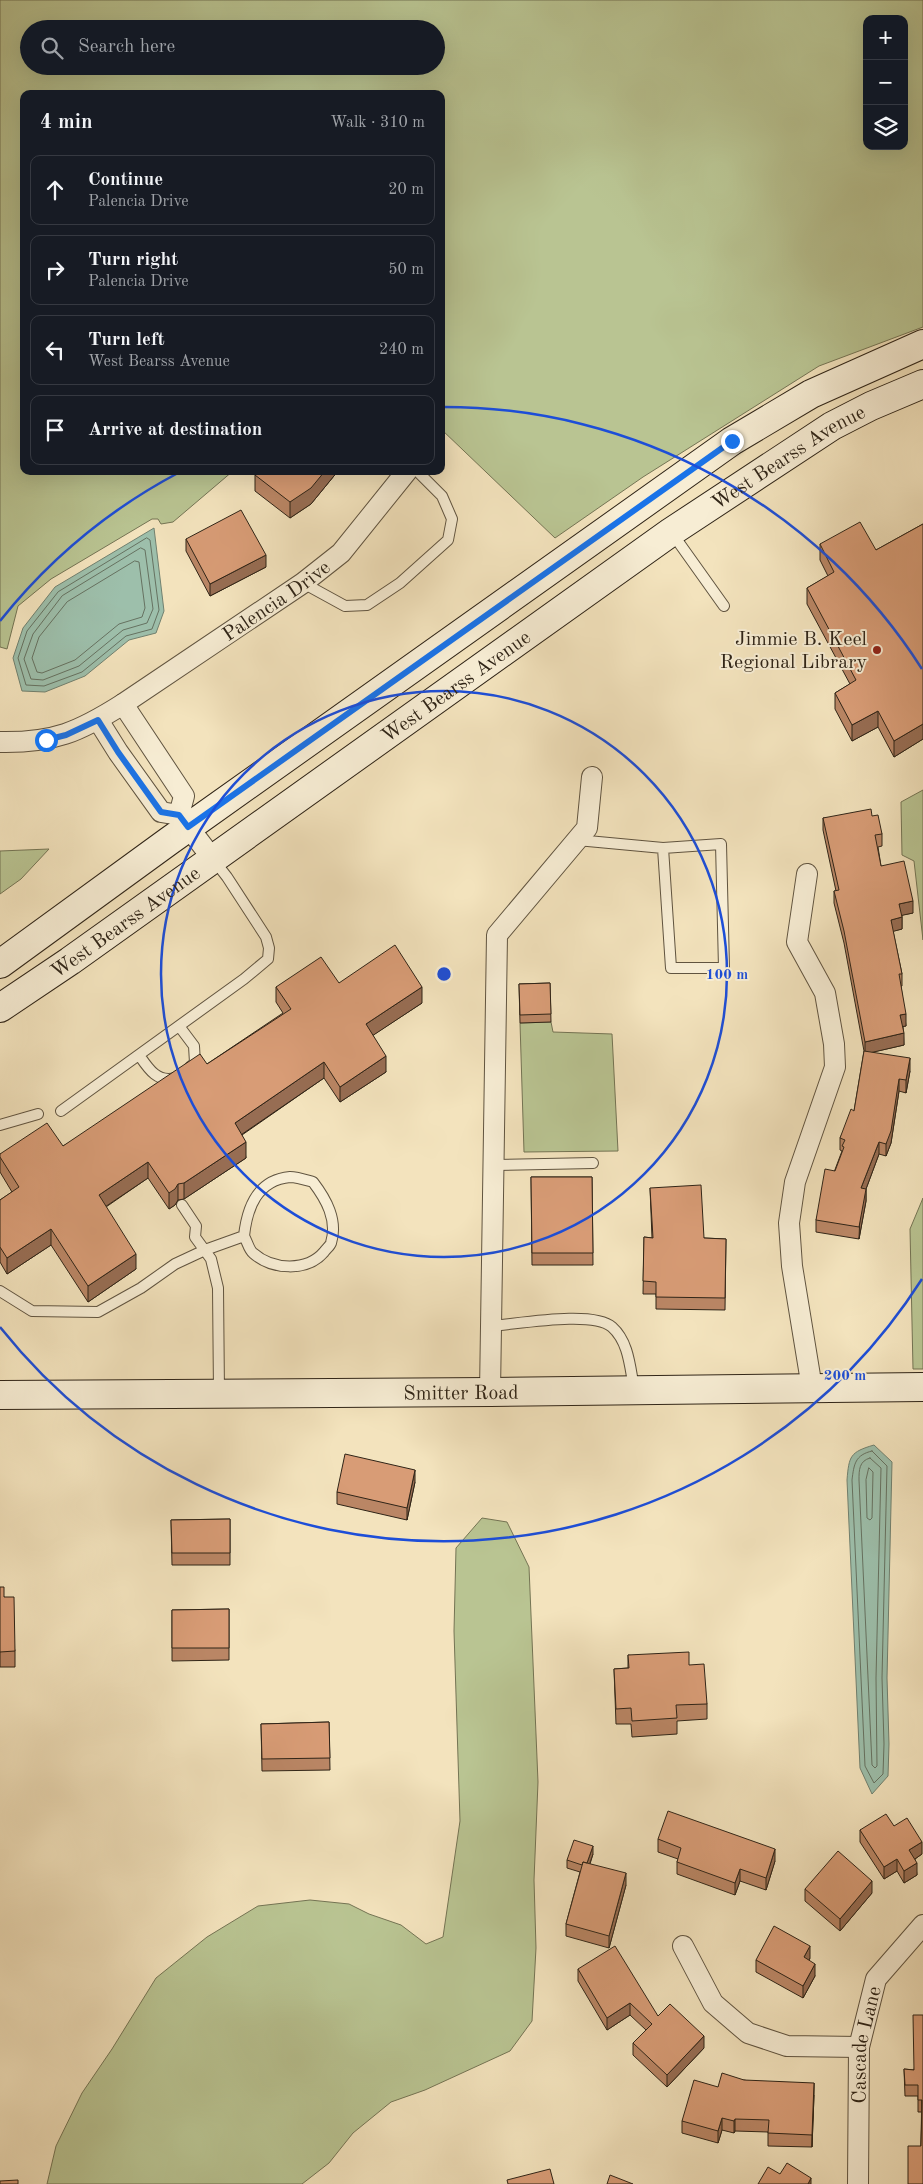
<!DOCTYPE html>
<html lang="en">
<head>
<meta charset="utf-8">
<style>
	body { margin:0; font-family:"Old Standard TT",serif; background:#242831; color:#f1f3f6 }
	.controls { position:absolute; right:15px; top:15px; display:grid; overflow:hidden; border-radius:10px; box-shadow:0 5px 20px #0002 }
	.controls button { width:45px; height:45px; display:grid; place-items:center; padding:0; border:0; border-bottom:1px solid #363941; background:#171b24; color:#f1f3f6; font:25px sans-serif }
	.stop { position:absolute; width:15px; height:15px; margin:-11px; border:4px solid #1a73e8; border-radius:50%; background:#fff }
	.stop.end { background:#1a73e8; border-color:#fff; box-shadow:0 1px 5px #0008 }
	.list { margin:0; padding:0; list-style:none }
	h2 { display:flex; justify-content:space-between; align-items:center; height:65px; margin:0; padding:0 20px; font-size:21px }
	h2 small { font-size:16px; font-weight:400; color:#9ea1a6 }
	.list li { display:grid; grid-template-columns:32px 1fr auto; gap:15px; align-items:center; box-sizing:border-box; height:70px; margin:0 10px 10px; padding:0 10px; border:1px solid #363941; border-radius:10px }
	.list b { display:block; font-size:19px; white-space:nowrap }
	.list p { margin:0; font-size:16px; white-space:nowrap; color:#9ea1a6 }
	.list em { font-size:16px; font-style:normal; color:#9ea1a6 }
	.icon { flex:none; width:28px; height:28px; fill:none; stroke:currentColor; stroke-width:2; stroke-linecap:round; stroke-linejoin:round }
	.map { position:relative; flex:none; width:923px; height:2184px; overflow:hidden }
	.search { position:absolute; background:#171b24; box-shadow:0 5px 20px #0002; left:20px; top:20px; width:425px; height:55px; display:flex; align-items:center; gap:12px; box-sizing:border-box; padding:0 18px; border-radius:28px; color:#9ea1a6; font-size:19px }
	.panel { position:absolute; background:#171b24; box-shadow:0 5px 20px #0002; left:20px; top:90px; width:425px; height:385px; border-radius:10px }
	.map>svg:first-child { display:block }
</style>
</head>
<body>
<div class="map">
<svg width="923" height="2184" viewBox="0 0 923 2184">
	<rect width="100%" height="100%" fill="#f3e3bd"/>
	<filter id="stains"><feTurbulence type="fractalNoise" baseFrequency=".004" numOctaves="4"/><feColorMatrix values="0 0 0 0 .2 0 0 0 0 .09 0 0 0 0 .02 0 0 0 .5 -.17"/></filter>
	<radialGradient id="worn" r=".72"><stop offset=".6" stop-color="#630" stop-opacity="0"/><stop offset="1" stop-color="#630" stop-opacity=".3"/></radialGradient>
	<path fill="#b9c492" stroke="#747454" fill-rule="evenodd" d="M0,0H923V327L819,366L643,477L555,538L441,429V94H24V471H233L173,522L161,524L158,519H152L51,579L18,606L7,649L0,647ZM867,19H904V146H867ZM29,29H436V66H29Z
		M923,790V940L914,861L902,855L901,802Z
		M49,849L21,879L0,894V851Z
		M551,1022L553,1032L612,1034L618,1151L524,1152L520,1023Z
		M923,1198V1369H913L910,1229Z
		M482,1518L507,1522L529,1567L538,1782L534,1880L536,1948L532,2021L510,2051L425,2090L391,2102L353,2133L329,2163L302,2184H47L56,2146L82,2093L112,2049L156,1978L207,1937L258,1906L310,1900L349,1904L369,1914L401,1925L426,1944L443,1937L460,1821L454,1631L456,1548Z"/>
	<path fill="#9dbfab" stroke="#718170" d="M154,528L164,611L156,633L129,640L85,676L45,692L22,691L13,658L23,628L55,587Z
		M874,1445L892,1462L887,1678L889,1744L888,1776L872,1794L860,1768L847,1480C849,1456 850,1452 874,1445Z"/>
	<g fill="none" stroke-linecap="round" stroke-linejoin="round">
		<path stroke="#667261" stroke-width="1" d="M147,538L150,540L159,610L152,629L126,636L82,672L44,686L26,685L18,658L27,631L58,592Z
			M141,548L145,550L153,609L147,623L123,630L79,666L43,680L31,679L24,659L33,634L62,596Z
			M135,561L139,562L145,608L142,617L119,624L75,660L42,673L37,672L32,658L39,637L67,602Z
			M872,1451L887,1466L882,1678L884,1744L883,1774L874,1783L865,1766L852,1480C854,1464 855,1455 872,1451Z
			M870,1458L881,1468L876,1678L877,1766L875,1768L872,1765L859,1480C859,1470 859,1461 870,1458Z
			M869,1468L873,1472L872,1518L870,1520L867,1518L866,1480Z"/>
		<defs>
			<path id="lane" d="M672,533L724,606
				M303,583L345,606L367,605L400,583L448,540L452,519L442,496L417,471
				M577,840L663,848L671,968H724L721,844L663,848
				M179,1026L194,1046L195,1063L190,1067
				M139,1055C148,1068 157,1083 175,1078
				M61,1111L244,979L268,959L269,948L266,937L227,877L213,859
				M0,1125L38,1114
				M494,1165L593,1163
				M182,1205L196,1226L195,1237L211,1259L218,1288L219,1393
				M0,1291L32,1311L98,1312L141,1288L175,1264L205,1250L244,1236C247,1241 249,1250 253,1253C272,1270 307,1272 324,1252C326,1249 330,1246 331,1243C338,1220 326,1199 313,1182C306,1180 297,1177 290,1177C257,1180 247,1208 244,1236
				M491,1326C518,1324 593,1310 612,1327C629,1342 630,1368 634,1388"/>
			<g id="street">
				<path d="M123,704L184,796L179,815"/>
				<path d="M98,720L118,752L161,812L179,815L212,858"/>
				<path id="s1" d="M0,742C54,743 79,732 123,704L303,583L341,553L407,471"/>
				<path d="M807,874L797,942L825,993L834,1044L835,1067L795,1182L789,1223L792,1266L812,1388"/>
				<path d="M490,1392L497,935L587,828L592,777"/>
				<path d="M683,1946L713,2003L748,2033L787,2046L859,2047"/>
				<path id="s2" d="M858,2184L859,2047L876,1979L923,1925"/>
			</g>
			<g id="secondary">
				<path d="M0,964L169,841L732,441L811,394L923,344"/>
				<path id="s3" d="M0,1008L70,961L671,532L832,426L871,406L923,384"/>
				<path id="s4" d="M0,1395L490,1392L923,1387"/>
			</g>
		</defs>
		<use href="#lane" stroke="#605440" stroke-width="12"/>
		<use href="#street" stroke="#605440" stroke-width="22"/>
		<use href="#secondary" stroke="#2f2417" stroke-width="30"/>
		<use href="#lane" stroke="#f7edd4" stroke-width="10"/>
		<use href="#street" stroke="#f7edd4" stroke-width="20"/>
		<use href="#secondary" stroke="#f7edd4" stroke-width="28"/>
	</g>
	<path fill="#ba8665" stroke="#2f2417" d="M258,471H338L311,504L290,518L255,491V475Z
		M923,524V739L894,757L878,727L852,741L835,709V693L850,684L807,604V588L828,576L820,560V544L876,550Z
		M186,539L266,567L210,596L186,551Z
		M872,816L882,834V846L878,847L881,866L913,913L902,915V929L893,931L902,974V986H901L906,1026H903L904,1045L873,1052L910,1071L906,1093L899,1091L891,1143L886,1156L879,1154L866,1189V1201L859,1239L816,1232V1220L842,1151L840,1150V1138L854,1111L864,1051L844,943L834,903V891H836L823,830V818Z
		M339,983L422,1003L373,1035L386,1072L340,1102L324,1078L242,1135L246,1158L184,1199L178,1200L175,1205L169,1209L148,1178L106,1207L136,1269L88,1302L51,1245L7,1274L0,1262V1200L12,1192L0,1172V1154L63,1146L207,1064L283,1013L276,1002V987Z
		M550,983L551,1022L520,1023L519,984Z
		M531,1177H592L593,1265H532Z
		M650,1188L704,1238L726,1239L725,1310L656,1309V1294H643L644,1237L652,1238Z
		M415,1482L407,1520L337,1504V1492Z
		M230,1519V1565H172L171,1520Z
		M0,1587L4,1597L15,1651V1667H0Z
		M229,1609V1660L172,1661V1610Z
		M628,1655L689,1665L707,1704V1719L677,1721V1734L632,1737L631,1724H616L614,1669L628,1668Z
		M329,1722L330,1770L262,1771L261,1724Z
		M894,1826L922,1854L915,1859L917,1875L904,1883L897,1871L884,1879L860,1842V1830Z
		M658,1839L775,1861L766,1890L740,1881L735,1895L677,1874V1862L678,1859L658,1852Z
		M593,1854L590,1864L626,1885L609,1948L566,1936V1924L580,1872L567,1868V1860Z
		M805,1889L872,1893L840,1931L805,1901Z
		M810,1958L809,1960L815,1976L803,1998L756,1972V1960Z
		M578,1969L658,2016L704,2048L667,2087L633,2055V2043L646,2030L630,2015L607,2030L578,1981Z
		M923,2015L921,2146L922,2112H918V2096H905L904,2069L914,2070Z
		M744,2080L814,2095L812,2147L768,2146V2132L735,2131L734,2133L722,2130L718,2143L682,2133V2121L718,2087Z"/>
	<path fill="#976d53" stroke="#2f2417" d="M325,471H338L311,504L290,518V502Z
		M266,555V567L210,596V584Z
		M878,711V727L852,741V725Z
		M923,724V739L894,757V741Z
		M913,901V913L899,916V904Z
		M902,917V929L891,932V920Z
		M422,987V1003L366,1040V1024Z
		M906,1014V1026L900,1027V1015Z
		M904,1033V1045L865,1054V1042Z
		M386,1056V1072L340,1102V1087Z
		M910,1058V1071L906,1093V1080Z
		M324,1062V1078L235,1139V1123Z
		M899,1079V1091L891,1143L886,1156V1144Z
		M246,1142V1158L184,1199V1183Z
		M879,1142V1154L866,1189V1201L859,1239L861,1188Z
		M148,1162V1178L99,1211V1195Z
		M178,1184V1200L175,1205L169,1209V1193Z
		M51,1229V1245L7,1274V1258Z
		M136,1254V1269L88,1302V1286Z
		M415,1470V1482L407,1520V1508Z
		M922,1842V1854L909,1863V1850Z
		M593,1846V1854L586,1874V1866Z
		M775,1849V1861L766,1890V1878Z
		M897,1859V1871L884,1879V1867Z
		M917,1863V1875L904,1883V1871Z
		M740,1869V1881L735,1895V1883Z
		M626,1873V1885L609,1948V1936Z
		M872,1881V1893L840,1931V1919Z
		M810,1946V1958L804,1969V1957Z
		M815,1964V1976L803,1998V1986Z
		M630,2003V2015L607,2030V2018Z
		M704,2036V2048L667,2087V2075Z
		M814,2083V2095L812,2147V2135Z
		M722,2118V2130L718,2143V2131Z
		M735,2119V2131L734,2133V2121Z
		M811,2178V2184H808Z"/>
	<path fill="#d89c76" stroke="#2f2417" d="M258,471H325L311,488L290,502L255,475Z
		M241,510L266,555L210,584L186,539Z
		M860,522L876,550L923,524V724L894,741L878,711L852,725L835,693L856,680L807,588L834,572L820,544Z
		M871,809L872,816L878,815L882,834L875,835L881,866L904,861L913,901L899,904L902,917L891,920L902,974H899L906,1014L900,1015L904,1033L865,1042L844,931L834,891L839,890L823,818Z
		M395,945L422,987L366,1024L386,1056L340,1087L324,1062L235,1123L246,1142L184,1183L178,1184L175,1189L169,1193L148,1162L99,1195L136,1254L88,1286L51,1229L7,1258L0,1247V1200L19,1187L0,1157V1154L47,1123L63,1146L200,1054L207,1064L291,1009L276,987L321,957L339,983Z
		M550,983L551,1014L520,1015L519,984Z
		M864,1051L910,1058L906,1080L899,1079L891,1131L886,1144L879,1142L861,1188L866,1189L859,1227L816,1220L825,1169L835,1171L844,1147L842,1146L845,1140L840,1138L851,1109L854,1111Z
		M531,1177H592L593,1253H532Z
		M701,1185L704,1238L726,1239L725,1298L656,1297V1282L643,1281L644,1237L653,1238L650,1188Z
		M345,1454L415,1470L407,1508L337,1492Z
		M230,1519V1553H172L171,1520Z
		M0,1587H4V1597H14L15,1651L0,1652Z
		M229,1609V1648H172V1610Z
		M689,1652V1665L704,1664L707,1704L676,1705L677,1718L632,1721L631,1708L616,1709L614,1669L629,1668L628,1655Z
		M329,1722L330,1758L262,1759L261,1724Z
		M668,1811L775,1849L766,1878L740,1869L735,1883L677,1862L681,1848L658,1839Z
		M886,1814L894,1826L907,1818L922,1842L909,1850L917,1863L904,1871L897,1859L884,1867L860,1830Z
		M574,1840L593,1846L587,1863L583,1862L582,1865L567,1860Z
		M838,1851L872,1881L840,1919L805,1889Z
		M583,1862L626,1873L609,1936L566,1924Z
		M774,1926L810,1946L804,1957L815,1964L803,1986L756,1960Z
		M615,1946L658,2016L670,2004L704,2036L667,2075L633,2043L652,2024L630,2003L607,2018L578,1969Z
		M913,2015H923V2184H908V2146H921L922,2100H918V2085H905L904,2069L914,2070Z
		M722,2073L744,2080L814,2083L812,2135L768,2133L769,2120L735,2119L734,2121L722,2118L718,2131L682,2121L694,2080L718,2087Z
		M787,2163L811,2178L808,2184H758L768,2167L780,2174Z
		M550,2169L554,2184H508L507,2180Z
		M610,2175L633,2184H607Z
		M18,2180V2184H0V2181Z"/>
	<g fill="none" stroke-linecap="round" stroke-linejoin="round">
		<path stroke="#1a73e8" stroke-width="6" d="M46,740L66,735L98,720L118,752L161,812L179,815L188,827L732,441"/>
	</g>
	<g fill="none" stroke="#1d4ed8" stroke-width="2.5">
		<circle cx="444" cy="974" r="283"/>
		<path d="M922 1279A567 567 0 0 1 0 1327M0 621A567 567 0 0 1 178 473M444 407A567 567 0 0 1 922 669"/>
	</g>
	<circle fill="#8f2418" stroke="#f7edd4" stroke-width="2" cx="877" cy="650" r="5"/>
	<g text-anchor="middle" stroke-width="4" stroke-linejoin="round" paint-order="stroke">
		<g font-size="20" fill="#2f2417" stroke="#f7edd4">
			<text dy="7" stroke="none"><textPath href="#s3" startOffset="962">West Bearss Avenue</textPath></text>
			<text dy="7" stroke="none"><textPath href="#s1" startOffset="316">Palencia Drive</textPath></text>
			<text dy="7" stroke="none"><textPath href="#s3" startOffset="558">West Bearss Avenue</textPath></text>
			<text dy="7" stroke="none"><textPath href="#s3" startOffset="152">West Bearss Avenue</textPath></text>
			<text dy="7" stroke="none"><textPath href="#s4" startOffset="461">Smitter Road</textPath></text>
			<text dy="7" stroke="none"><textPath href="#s2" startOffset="140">Cascade Lane</textPath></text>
		</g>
		<g font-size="20" fill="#2f2417" stroke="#f7edd4" text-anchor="end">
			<text x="867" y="645">Jimmie B. Keel<tspan x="867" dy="23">Regional Library</tspan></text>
		</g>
	</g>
	<circle cx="444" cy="974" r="8" fill="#1d4ed8" stroke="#f7edd4" stroke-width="2.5"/>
	<g font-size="15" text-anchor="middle" font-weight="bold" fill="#1d4ed8" stroke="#f7edd4" stroke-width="4" stroke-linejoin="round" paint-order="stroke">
		<text x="727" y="979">100 m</text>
		<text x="845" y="1380">200 m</text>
	</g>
	<rect width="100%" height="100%" filter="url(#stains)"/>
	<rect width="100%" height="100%" fill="url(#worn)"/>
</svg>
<div class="controls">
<button>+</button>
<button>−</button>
<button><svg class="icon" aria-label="layers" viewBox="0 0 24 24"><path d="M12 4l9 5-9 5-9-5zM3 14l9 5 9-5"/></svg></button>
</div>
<div class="stop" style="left:46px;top:740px"></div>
<div class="stop end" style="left:732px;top:441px"></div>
<div class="search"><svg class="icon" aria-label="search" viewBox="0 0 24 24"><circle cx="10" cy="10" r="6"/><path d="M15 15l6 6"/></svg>Search here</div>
<section class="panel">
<h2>4 min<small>Walk · 310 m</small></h2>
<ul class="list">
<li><svg class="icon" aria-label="ahead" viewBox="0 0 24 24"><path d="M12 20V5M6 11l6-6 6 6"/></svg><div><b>Continue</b><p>Palencia Drive</p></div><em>20 m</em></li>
<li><svg class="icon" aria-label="right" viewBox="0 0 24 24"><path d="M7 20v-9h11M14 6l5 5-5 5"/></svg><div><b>Turn right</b><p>Palencia Drive</p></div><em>50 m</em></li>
<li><svg class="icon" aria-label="left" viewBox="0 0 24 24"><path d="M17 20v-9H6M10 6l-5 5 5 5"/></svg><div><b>Turn left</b><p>West Bearss Avenue</p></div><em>240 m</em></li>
<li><svg class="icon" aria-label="arrive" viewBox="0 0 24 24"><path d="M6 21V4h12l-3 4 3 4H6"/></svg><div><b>Arrive at destination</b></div></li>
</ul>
</section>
</div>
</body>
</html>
